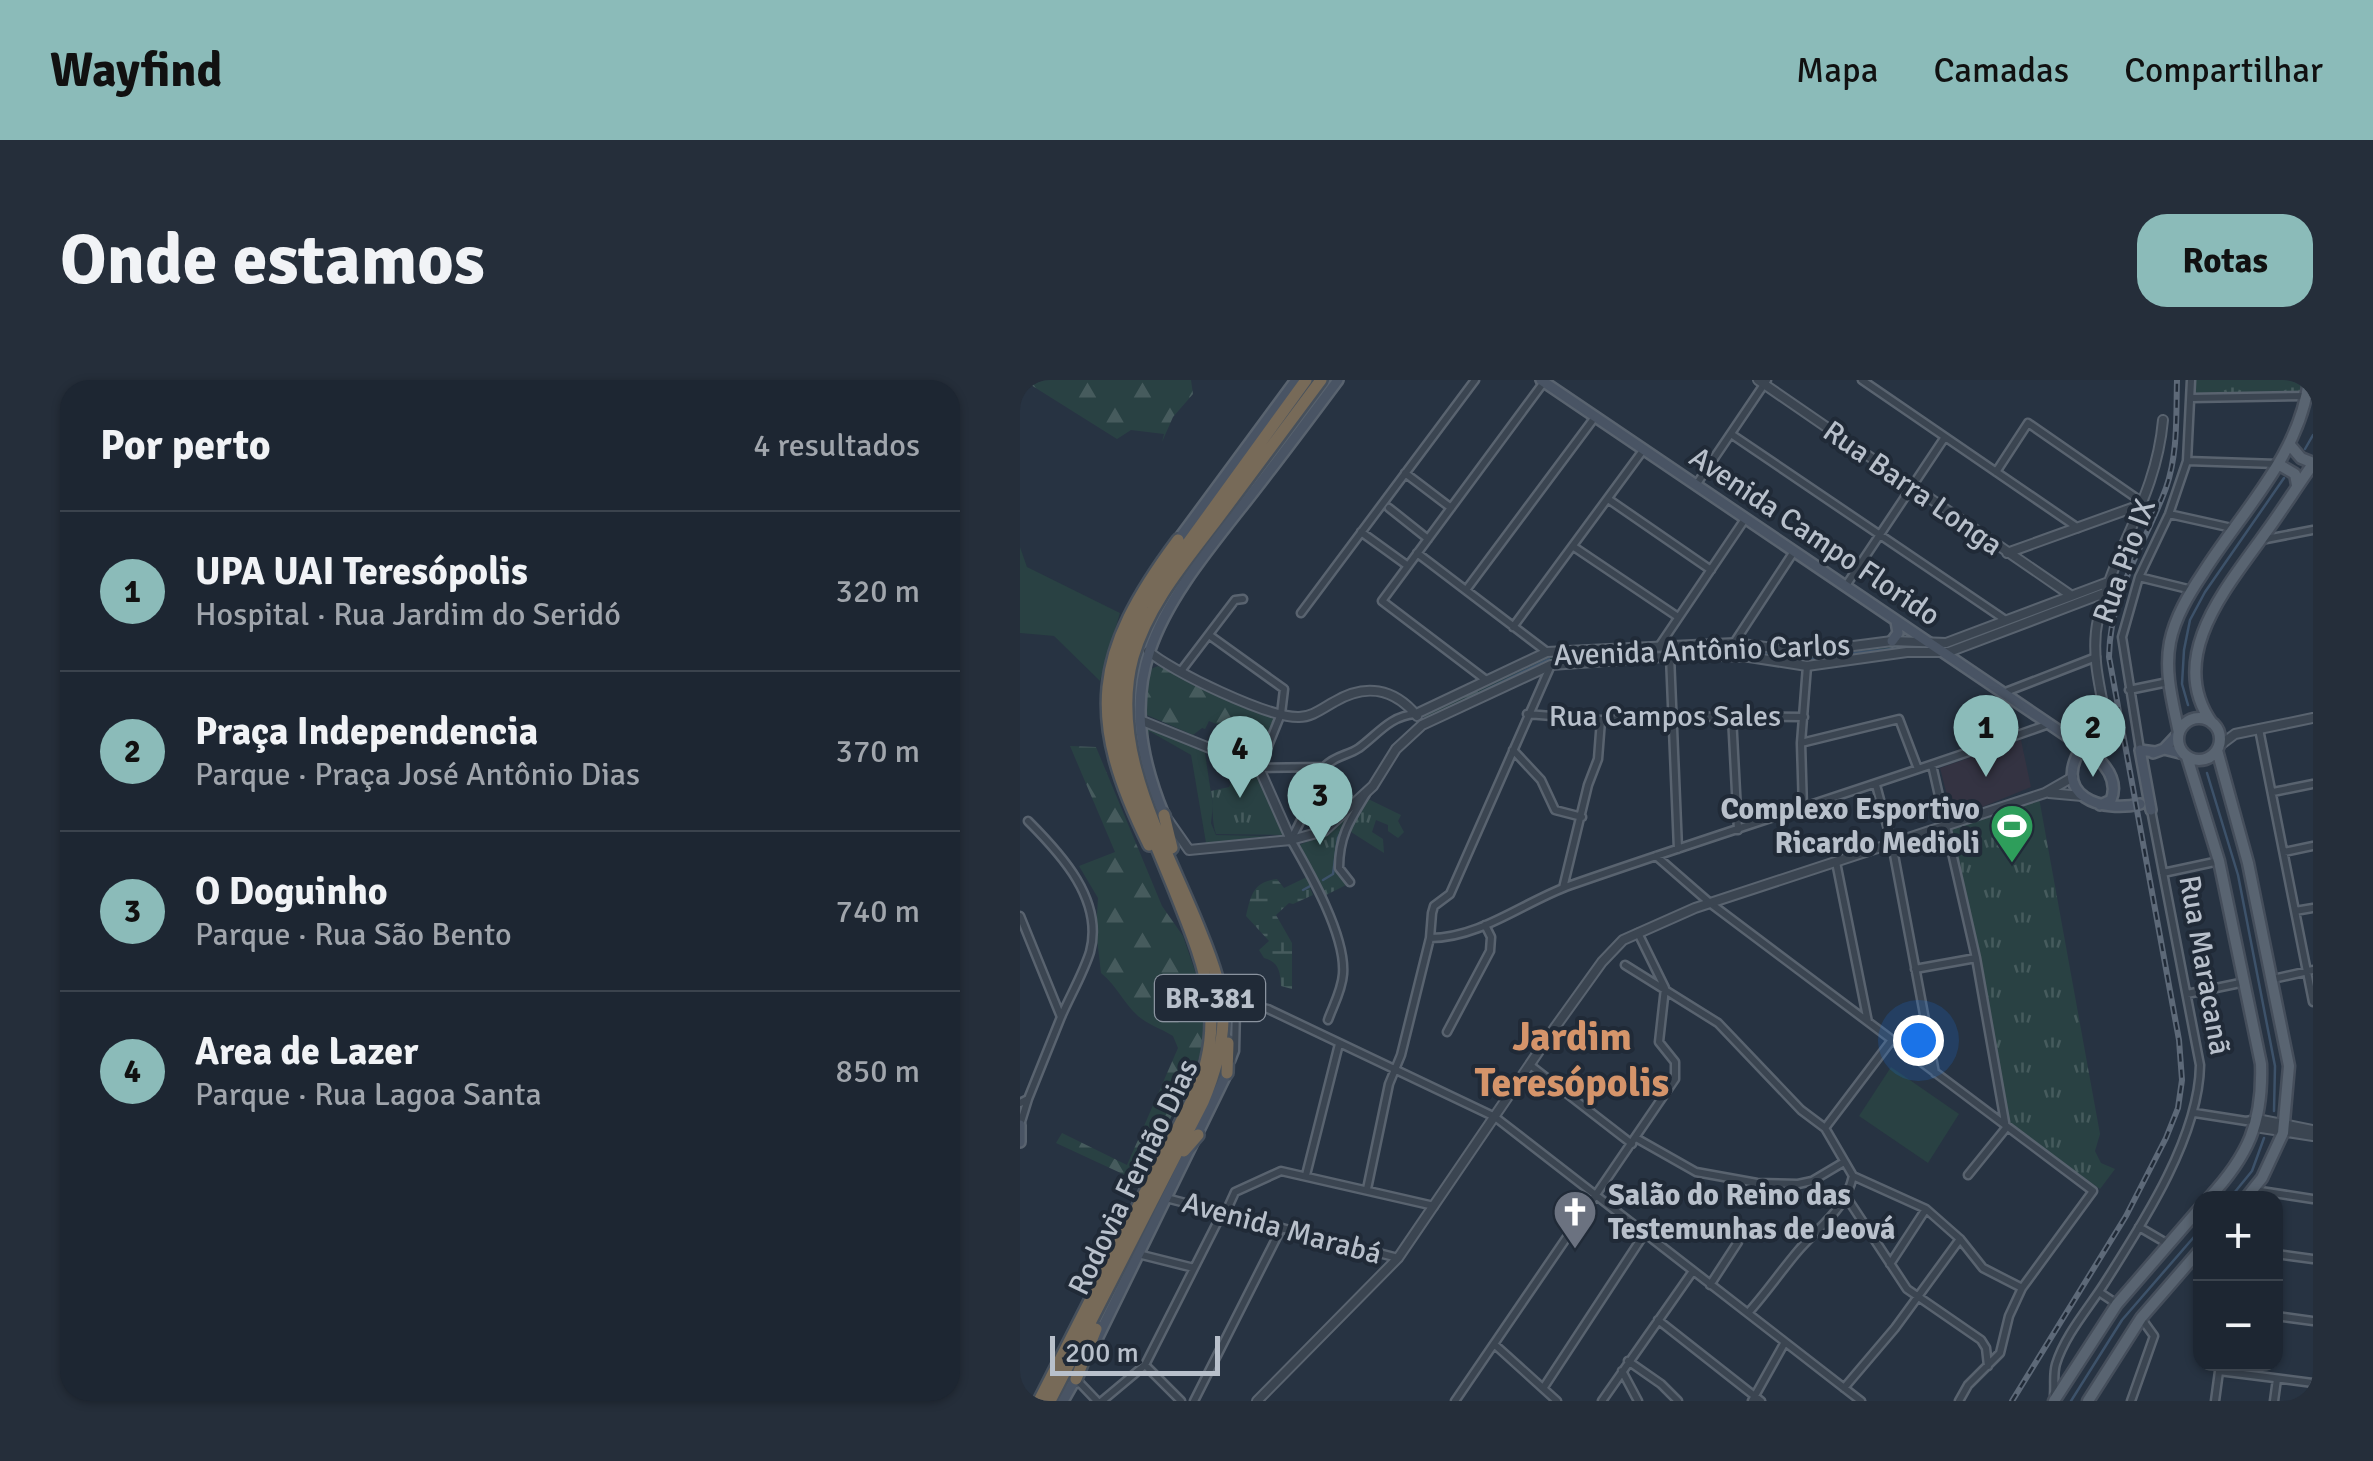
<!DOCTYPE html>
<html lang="pt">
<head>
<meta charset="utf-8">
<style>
	body { margin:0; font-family:Signika,sans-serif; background:#252e3a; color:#f1f3f6 }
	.controls { position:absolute; right:30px; bottom:30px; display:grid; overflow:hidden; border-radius:20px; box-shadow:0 2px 8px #0004 }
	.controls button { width:90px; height:90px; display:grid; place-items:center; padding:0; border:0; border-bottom:2px solid #3b434d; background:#1d2632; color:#f1f3f6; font:50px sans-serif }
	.scale { position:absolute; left:30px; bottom:25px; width:170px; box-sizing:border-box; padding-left:10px; border:5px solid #b8c0cb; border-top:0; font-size:28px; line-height:35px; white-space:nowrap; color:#b8c0cb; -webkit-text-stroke:8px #202a37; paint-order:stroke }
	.you { position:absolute; left:898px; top:660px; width:35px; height:35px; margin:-25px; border:8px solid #fff; border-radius:50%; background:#1a73e8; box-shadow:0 0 0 15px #1a73e833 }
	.badge { display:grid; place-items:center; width:65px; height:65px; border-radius:50%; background:#8bbbb9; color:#111; font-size:32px; font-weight:700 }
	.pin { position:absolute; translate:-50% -82px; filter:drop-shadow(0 2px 5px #0008) }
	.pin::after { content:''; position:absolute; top:52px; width:35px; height:30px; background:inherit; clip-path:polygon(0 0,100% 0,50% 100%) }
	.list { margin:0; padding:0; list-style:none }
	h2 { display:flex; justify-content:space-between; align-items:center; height:130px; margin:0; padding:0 40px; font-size:42px }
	h2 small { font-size:32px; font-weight:400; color:#a0a5ac }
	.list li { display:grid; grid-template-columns:65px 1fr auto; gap:30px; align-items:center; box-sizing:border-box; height:160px; padding:0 40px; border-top:2px solid #3b434d }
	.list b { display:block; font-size:38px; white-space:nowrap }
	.list p { margin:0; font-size:32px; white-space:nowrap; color:#a0a5ac }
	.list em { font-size:32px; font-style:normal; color:#a0a5ac }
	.map { position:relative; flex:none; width:1293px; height:1021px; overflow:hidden; border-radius:30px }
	header { display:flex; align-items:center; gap:60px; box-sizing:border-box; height:140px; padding:0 50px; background:#8bbbb9; color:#111 }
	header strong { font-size:48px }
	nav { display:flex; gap:55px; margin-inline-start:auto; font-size:35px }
	.intro { display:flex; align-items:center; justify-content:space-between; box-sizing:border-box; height:240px; padding:0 60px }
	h1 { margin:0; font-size:70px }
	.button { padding:25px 45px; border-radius:30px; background:#8bbbb9; color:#111; font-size:35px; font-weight:700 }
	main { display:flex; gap:60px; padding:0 60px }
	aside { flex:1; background:#1d2632; border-radius:30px; box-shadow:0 2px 8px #0004 }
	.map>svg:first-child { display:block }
</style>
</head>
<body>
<header>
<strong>Wayfind</strong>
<nav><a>Mapa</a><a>Camadas</a><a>Compartilhar</a></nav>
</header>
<div class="intro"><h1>Onde estamos</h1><a class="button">Rotas</a></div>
<main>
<aside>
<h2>Por perto<small>4 resultados</small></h2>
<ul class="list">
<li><span class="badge">1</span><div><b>UPA UAI Teresópolis</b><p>Hospital · Rua Jardim do Seridó</p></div><em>320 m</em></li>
<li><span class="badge">2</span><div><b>Praça Independencia</b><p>Parque · Praça José Antônio Dias</p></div><em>370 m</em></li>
<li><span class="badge">3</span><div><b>O Doguinho</b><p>Parque · Rua São Bento</p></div><em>740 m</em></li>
<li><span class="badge">4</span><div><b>Area de Lazer</b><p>Parque · Rua Lagoa Santa</p></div><em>850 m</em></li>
</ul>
</aside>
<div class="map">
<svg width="1293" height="1021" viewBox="0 0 1293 1021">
	<defs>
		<pattern id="forest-firs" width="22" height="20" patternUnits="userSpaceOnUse" patternTransform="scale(2.5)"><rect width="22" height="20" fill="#294143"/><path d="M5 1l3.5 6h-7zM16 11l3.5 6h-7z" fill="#465b5d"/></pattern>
		<pattern id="wetland-marsh" width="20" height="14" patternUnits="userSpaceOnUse" patternTransform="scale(2.5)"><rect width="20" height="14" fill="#294143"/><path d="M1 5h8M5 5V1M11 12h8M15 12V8" fill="none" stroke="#465b5d"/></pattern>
		<pattern id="park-tufts" width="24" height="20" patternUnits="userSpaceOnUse" patternTransform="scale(2.5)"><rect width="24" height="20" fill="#294143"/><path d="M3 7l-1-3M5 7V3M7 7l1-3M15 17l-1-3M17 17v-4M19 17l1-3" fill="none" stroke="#465b5d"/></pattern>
	</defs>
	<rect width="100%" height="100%" fill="#273342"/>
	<path fill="#343342" d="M1001,360L1011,407L933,439L920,388Z"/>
	<path fill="#294143" d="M0,167L7,187L100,233L80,301L34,256L0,253Z
		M127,347L192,373H185L193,426L191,443L196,455L248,456L186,463L171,375L129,351V365Z
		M871,687L939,734L908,783L839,736Z"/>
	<path fill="url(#forest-firs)" d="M3,0H171L173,14L153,37L142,62L144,54L111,50L97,59Z
		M899,262L900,267L782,280L695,269L529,279L406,339L403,335L529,274L694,263L784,276Z
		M138,286L227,327L256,336L245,364L189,341L185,349L182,348L173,355L120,332L124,292Z
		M50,366L76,367L142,526L163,556L178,600L184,625L183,665L177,683L120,802L36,763L42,753L107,785L158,668L153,656C142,649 127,644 118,636C103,622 97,606 81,593L76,550L78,518L59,486L95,472Z"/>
	<path fill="url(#wetland-marsh)" d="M289,496L294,504L290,508L293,515L273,524L269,523L256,535L272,563V609L261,606C260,591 259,582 244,578L239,570L249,561L226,536C231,515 233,502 257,499L264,508Z"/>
	<path fill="url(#park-tufts)" d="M1172,0H1281V13L1172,16Z
		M220,382L234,388L265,455L196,454C191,439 194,426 191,411L209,407Z
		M342,416L381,435L378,441L384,452L378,458L368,451V445L356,440L352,452L363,459L364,473L331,452L323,451L319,483L332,502L304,516L279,465L303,455Z
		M1019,418L1080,754L1075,771L1081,783L1095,789L1080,809L989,746L930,447Z"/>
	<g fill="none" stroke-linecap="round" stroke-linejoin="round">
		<path stroke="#3d526a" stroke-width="2.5" d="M1285,69L1293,55
			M658,269H715L782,280L816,276
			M823,274L891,267
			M536,277L651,270
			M1168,325L1162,304L1164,270L1170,240L1185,212L1264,98
			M408,338L529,279
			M1187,393L1218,495L1255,686L1254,731
			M303,500L313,494L318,458L330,433
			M283,510L292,505
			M1210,818L1232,791L1244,758
			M1051,1021L1102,940L1180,850"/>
		<defs>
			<path id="minor" d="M842,0L1058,148
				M1171,18L1287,16
				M1008,43L1122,122
				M711,54L984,239
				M1167,81L1257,84
				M976,92L1008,43
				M385,93L431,128
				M676,105L747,0
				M588,119L691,190
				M369,128L408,159
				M1149,134L1212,148
				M341,152L388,186
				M1241,160L1293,150
				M554,167L658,237
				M397,173L527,272
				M1119,197L1172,210
				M825,207L925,57
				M446,210L575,37
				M281,233L455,0
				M493,247L624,69
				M189,255L264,309L261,334L239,388L304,387C316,375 327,376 339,368C358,354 370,336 395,334
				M714,263L773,173
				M640,265L725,139
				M650,276L658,469
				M161,291L215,220L223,219
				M466,300L362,221L524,2
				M1109,310L1148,302
				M983,313L1076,277
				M507,334L581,340L712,336L784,337
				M712,336L718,450
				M1239,349L1293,622
				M781,363L879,339L898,389
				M493,370L521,400L535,430L562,437
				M1120,370L1102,257L1119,197L1149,134L1167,81L1171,0
				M912,385L956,578L986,748L948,795
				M304,387L292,418L271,460C290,493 326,556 323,594C322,610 313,626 308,640
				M856,405L872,464L915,693
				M1253,412L1293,404
				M783,429L781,363L787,286
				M8,441C41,474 84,520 70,572C63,594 50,616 41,637
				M1264,472L1293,466
				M636,476L690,523L1073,811L1002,908L989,936L980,973L948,1005L939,1021
				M816,482L848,642
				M1143,493L1199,481
				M330,502L319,488C319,456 330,440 346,414
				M543,508L568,405L578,379L581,340
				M1275,531L1293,528
				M0,536L41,637L8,719
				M410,558C461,558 505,521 551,505C709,450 869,401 1026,345
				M605,585L698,643L781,730L805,748L833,796L906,829L940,859L963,888L1002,908
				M895,589L956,578
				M1253,599L1293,590
				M1167,614L1225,602
				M427,652L470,571L471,557L465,545
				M211,681L215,671L216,627L221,623L248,629L475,737L841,1021
				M510,685L612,764
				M0,723L8,719L0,745
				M1175,733L1226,741L1237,739
				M805,748L871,661
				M616,758L676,792L737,803L778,804L792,801L824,782
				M286,795L319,664
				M347,809L369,704L381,675L410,558L412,533L414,526L430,514L531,285
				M1234,810L1293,819
				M146,818L378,878
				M827,818L887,909L961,960L966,968L968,986
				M205,834L215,812L261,791L414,826
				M1119,847L1148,864
				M118,874L174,888
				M1256,874L1293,879
				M870,884L906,829
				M690,905L718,862
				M1079,912L1097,924
				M728,933C746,913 761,891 778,871C800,845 825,831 833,796
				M1256,936L1293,941
				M638,940L741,1021
				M474,964L537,1021
				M608,981L641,1004L658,1021
				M125,985L161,1021
				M602,991L618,1021
				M1199,991L1293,1003
				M57,1000L77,1021
				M524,1007L625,853
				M824,1008L875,948L940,859
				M1034,1015C1035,1005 1033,994 1036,984C1045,955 1068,929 1084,904C1123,843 1179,757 1180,685L1131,430
				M82,1021L125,985L202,833
				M174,1021L261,849
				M435,1021L655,699V682L639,662L645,608L618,553
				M582,1021L673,891
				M732,1021L765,962
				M1111,1021L1134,956L1121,938
				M1195,1021L1200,984
				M1254,1021L1257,999"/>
			<path id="tertiary" d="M738,0L1049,214
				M987,173L1123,124
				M128,271C151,291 248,338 279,337C292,337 303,328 314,322C345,303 374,308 397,336
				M396,334L527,272L714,263L787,272L872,261L926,263L1091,201
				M120,340L239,388L271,460
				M1199,366L1215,354L1293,338
				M1061,368L1088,348C1081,312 1070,275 1078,239C1094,167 1136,119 1143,40
				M1029,413L1062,416
				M148,440L169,470L271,460L304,451L353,406L376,369L402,345L531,285L672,275L729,277L787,286L887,272H929L1087,212
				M1237,739L1293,750
				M1235,747L1293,756
				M237,1021L378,878L536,646L582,582L603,560L675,528L1025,413L1053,397"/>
			<path id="secondary" d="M521,0L1072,373C1086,385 1099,401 1091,420L1080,425
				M158,160L276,0
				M872,261L878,253L876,241
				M1061,368C1032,416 1081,433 1120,424
				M1144,369L1164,374
				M1133,373L1144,369L1158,354
				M1131,430L1120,370L1135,372
				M144,435C88,299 137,234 220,129C254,86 286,43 318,0
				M0,745V762
				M78,957L207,693
				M43,1021L59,993"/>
			<path id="primary" d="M1270,65L1281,78L1293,83
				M1258,84L1275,94L1277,105
				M1158 359a21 21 0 1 1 42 0a21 21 0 1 1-42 0Z
				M1192,343C1145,277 1208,206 1244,155C1261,132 1276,108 1293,84
				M1159,353C1153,323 1144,293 1150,262C1155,237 1169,214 1183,193C1222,131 1280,75 1289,0
				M1197,370L1228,483L1269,686L1263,753L1242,798L1226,818
				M1167,377L1199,481L1241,684C1243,743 1228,776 1189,818
				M1034,1021L1097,924L1180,828
				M1068,1021L1121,938L1180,870"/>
			<path id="motorway" d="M144,435L152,468
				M129,465C66,337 73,274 158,160
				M207,693L208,663
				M164,771L178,755
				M56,999L76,949
				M19,1021L173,718C210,641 183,583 154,509C138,470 122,432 107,393C90,328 97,286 123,225L286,0
				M30,1021L183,722C194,696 202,670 203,641C204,612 192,580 181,553C148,468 87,372 113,277C128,225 164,183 196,141C231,94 266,47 301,0"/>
		</defs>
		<use href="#minor" stroke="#59636f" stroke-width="11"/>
		<use href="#tertiary" stroke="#59636f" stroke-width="12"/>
		<use href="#secondary" stroke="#59636f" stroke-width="14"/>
		<use href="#primary" stroke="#454e5b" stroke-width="15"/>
		<use href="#motorway" stroke="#46505c" stroke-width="16"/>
		<use href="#minor" stroke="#3b4551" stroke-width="6"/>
		<use href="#tertiary" stroke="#3b4551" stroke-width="8"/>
		<use href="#secondary" stroke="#495464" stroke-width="9"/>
		<use href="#primary" stroke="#596471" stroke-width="10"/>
		<use href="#motorway" stroke="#776a58" stroke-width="11"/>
		<defs>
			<path id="rail" d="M992,1021L1106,836L1146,758L1158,728L1162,700L1159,660L1089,277C1090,211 1124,167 1146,108C1158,74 1156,36 1157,0"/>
		</defs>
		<use href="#rail" stroke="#5d6978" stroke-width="6"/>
		<use href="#rail" stroke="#202a37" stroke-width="2.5" stroke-dasharray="8" stroke-linecap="butt"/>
	</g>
	<defs>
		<symbol id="stadium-pin" viewBox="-11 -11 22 30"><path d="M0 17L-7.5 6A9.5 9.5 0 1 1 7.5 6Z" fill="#2e9e5b" stroke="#202a37"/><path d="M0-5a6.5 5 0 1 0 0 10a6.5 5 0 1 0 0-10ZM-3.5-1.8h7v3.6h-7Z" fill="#fff"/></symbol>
		<symbol id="church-pin" viewBox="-11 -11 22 30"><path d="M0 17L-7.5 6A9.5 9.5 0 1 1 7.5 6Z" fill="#6b7280" stroke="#202a37"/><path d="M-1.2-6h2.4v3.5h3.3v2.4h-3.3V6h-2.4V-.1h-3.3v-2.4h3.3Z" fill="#fff"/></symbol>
	</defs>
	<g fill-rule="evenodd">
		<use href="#stadium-pin" x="967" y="421" width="50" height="68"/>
		<use href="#church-pin" x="530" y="807" width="50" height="68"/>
	</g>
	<g text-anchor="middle" stroke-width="8" stroke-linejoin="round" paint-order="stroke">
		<rect fill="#202a37" stroke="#8a939f" stroke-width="2.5" x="135" y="595" width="110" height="46" rx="8"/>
		<g font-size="28" font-weight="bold" fill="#b8c0cb">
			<text x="190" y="628">BR-381</text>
		</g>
		<g font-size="30" fill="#b8c0cb" stroke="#202a37">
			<text transform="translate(893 108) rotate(35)" y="10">Rua Barra Longa</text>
			<text transform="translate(795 156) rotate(34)" y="10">Avenida Campo Florido</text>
			<text transform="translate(1104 181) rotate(-70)" y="10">Rua Pio IX</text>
			<text transform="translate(682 270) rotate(-2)" y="10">Avenida Antônio Carlos</text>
			<text x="645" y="346">Rua Campos Sales</text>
			<text transform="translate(1185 585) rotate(80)" y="10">Rua Maracanã</text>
			<text transform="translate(113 797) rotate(-64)" y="10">Rodovia Fernão Dias</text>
			<text transform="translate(262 848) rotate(15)" y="10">Avenida Marabá</text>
		</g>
		<g font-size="30" font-weight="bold" fill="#b8c0cb" stroke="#202a37" text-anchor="end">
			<text x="960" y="439">Complexo Esportivo<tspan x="960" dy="34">Ricardo Medioli</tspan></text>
			<text x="588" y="825" text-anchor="start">Salão do Reino das<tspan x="588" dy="34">Testemunhas de Jeová</tspan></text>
		</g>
		<g font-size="40" font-weight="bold" fill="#d5946a" stroke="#202a37">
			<text x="552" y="670">Jardim<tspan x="552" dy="46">Teresópolis</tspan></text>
		</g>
	</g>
</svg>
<div class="controls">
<button>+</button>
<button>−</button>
</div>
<div class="scale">200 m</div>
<div class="you"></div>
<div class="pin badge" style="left:966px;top:397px">1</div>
<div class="pin badge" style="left:1073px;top:397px">2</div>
<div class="pin badge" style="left:300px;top:465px">3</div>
<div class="pin badge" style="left:220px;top:418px">4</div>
</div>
</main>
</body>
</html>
